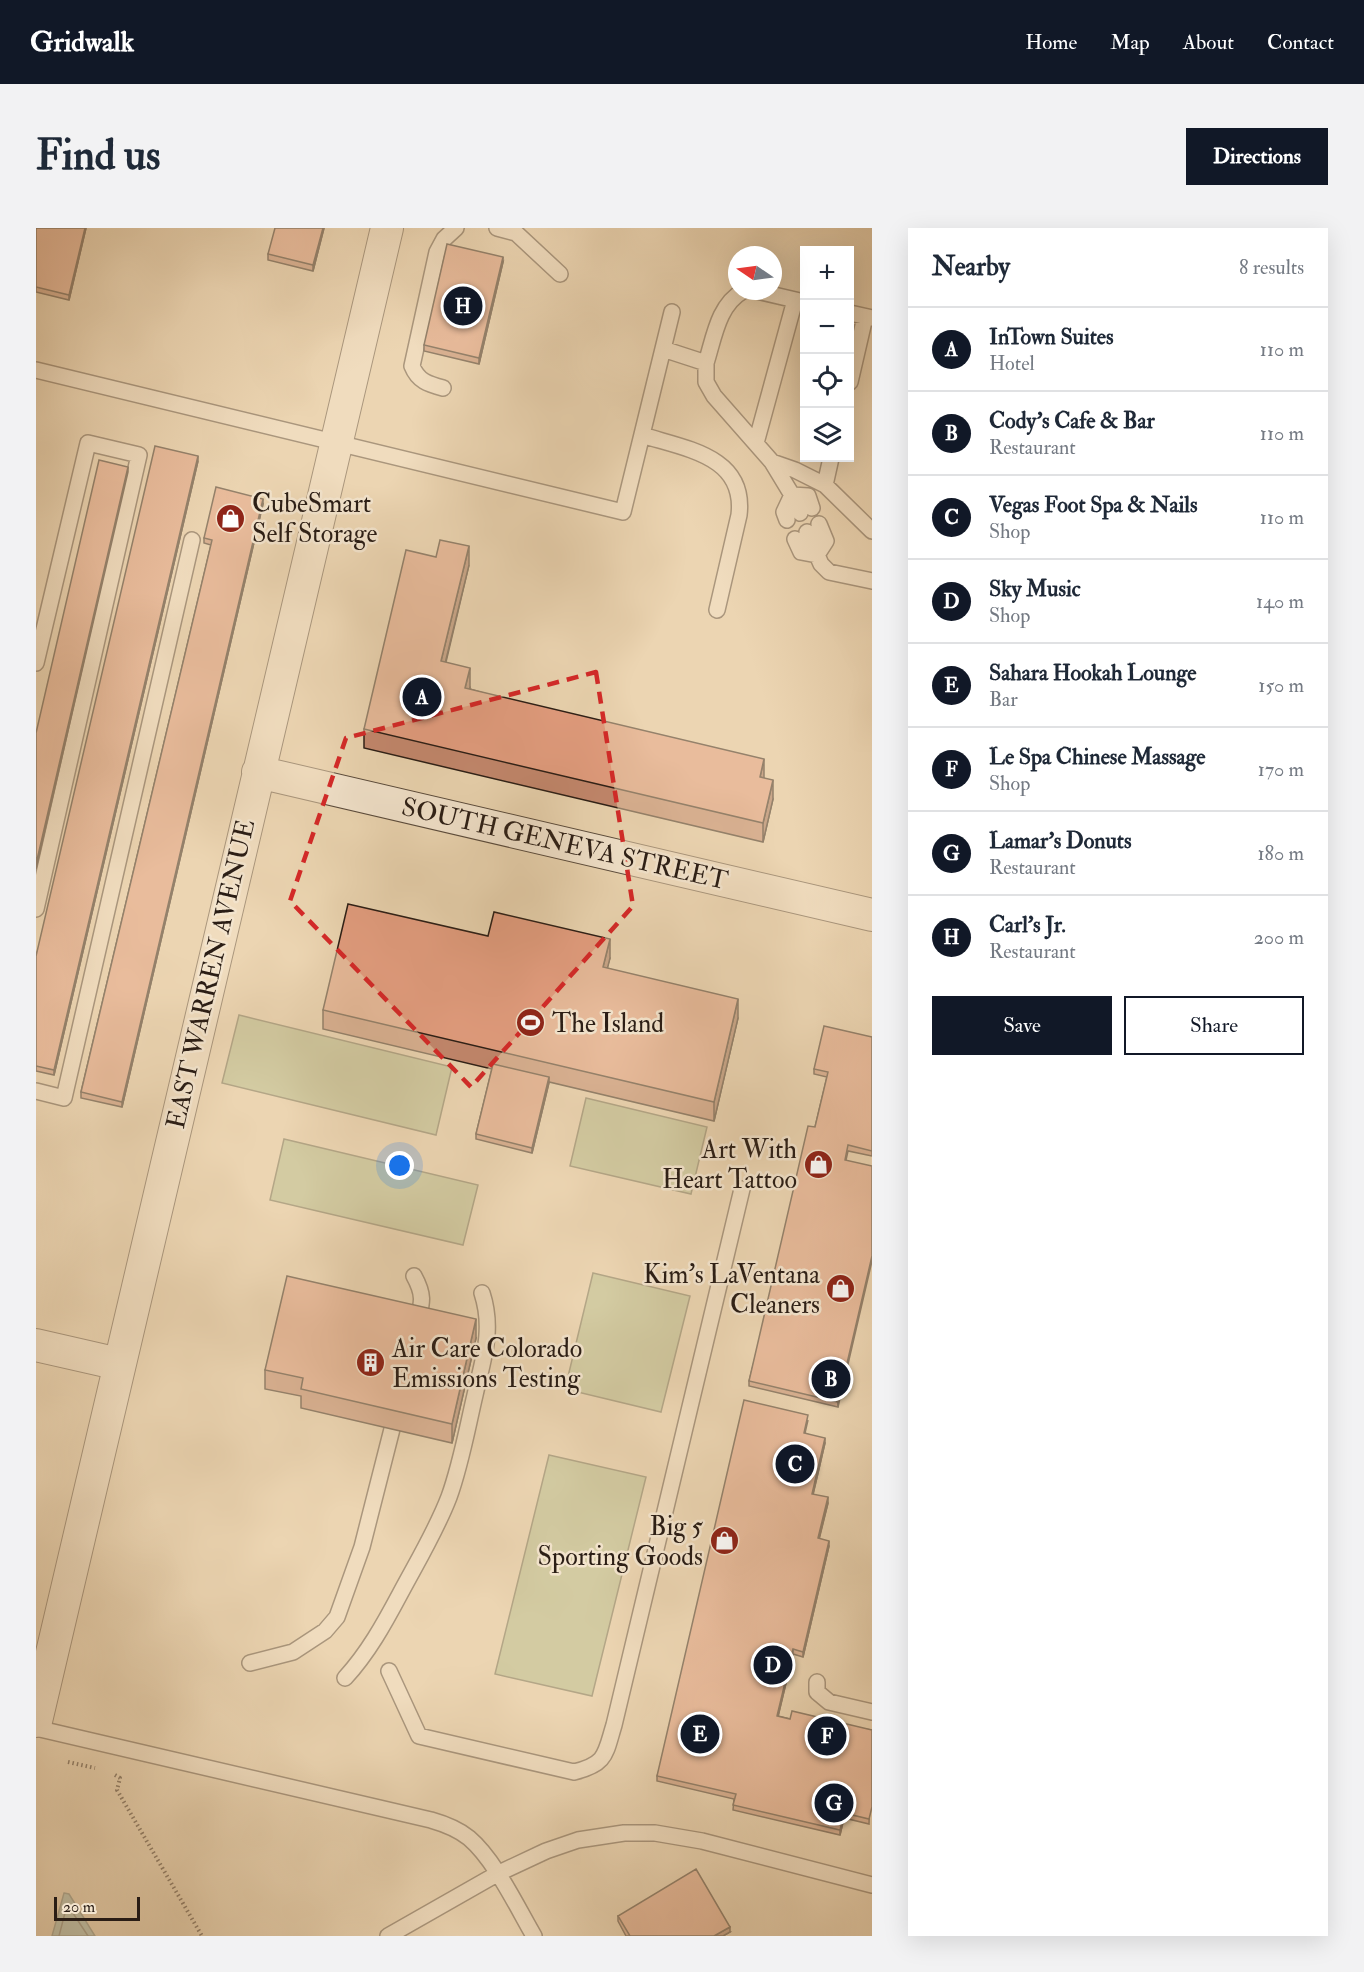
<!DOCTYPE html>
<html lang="en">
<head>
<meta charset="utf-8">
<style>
	body { margin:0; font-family:"IM FELL Double Pica",serif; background:#f2f2f3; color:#1f2937 }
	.controls { position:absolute; right:18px; top:18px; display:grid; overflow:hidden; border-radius:0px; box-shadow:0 6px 24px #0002 }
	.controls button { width:54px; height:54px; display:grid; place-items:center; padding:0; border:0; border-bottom:2px solid #e0e1e3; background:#fff; color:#1f2937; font:30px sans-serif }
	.compass { position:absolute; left:692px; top:18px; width:54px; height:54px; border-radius:50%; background:#fff; box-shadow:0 6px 24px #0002; rotate:283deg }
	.scale { position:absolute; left:18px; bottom:15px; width:86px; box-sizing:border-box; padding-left:6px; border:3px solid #2a1d15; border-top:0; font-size:16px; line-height:21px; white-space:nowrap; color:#2a1d15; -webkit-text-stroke:4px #f3e4cd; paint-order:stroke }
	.you { position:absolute; left:364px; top:938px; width:21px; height:21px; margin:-15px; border:4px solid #fff; border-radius:50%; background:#1a73e8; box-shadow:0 0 0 9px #1a73e833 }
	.badge { display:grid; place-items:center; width:39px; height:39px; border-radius:50%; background:#111827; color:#fff; font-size:20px; font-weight:700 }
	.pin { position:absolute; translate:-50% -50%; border:3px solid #fff; box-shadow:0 2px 6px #0006 }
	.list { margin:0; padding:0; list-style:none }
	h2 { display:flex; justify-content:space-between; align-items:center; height:78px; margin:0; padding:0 24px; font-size:26px }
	h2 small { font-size:20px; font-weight:400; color:#747a83 }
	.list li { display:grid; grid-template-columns:39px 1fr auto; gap:18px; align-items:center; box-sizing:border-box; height:84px; padding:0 24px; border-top:2px solid #e0e1e3 }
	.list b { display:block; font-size:22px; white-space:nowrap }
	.list p { margin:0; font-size:20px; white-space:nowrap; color:#747a83 }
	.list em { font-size:20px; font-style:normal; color:#747a83 }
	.actions { display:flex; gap:12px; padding:18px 24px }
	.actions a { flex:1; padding:14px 0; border:2px solid #111827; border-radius:0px; text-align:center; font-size:21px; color:#111827 }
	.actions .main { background:#111827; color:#fff }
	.icon { flex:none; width:33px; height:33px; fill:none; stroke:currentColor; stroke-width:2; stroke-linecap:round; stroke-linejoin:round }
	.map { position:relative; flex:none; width:836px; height:1708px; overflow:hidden; border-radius:0px }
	header { display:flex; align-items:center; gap:36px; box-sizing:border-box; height:84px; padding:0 30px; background:#111827; color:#fff }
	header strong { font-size:28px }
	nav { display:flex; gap:33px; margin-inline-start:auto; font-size:21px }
	.intro { display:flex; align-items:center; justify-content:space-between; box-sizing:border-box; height:144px; padding:0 36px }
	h1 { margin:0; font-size:42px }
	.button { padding:15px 27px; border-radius:0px; background:#111827; color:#fff; font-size:21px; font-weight:700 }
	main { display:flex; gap:36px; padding:0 36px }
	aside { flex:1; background:#fff; border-radius:0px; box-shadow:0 6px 24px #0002 }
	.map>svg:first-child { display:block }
</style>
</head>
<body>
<header>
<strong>Gridwalk</strong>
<nav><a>Home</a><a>Map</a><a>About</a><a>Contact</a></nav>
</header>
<div class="intro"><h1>Find us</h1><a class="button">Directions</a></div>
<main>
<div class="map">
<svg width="836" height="1708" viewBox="0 0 836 1708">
	<rect width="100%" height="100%" fill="#ecd6b2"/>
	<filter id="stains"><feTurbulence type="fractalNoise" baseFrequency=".00333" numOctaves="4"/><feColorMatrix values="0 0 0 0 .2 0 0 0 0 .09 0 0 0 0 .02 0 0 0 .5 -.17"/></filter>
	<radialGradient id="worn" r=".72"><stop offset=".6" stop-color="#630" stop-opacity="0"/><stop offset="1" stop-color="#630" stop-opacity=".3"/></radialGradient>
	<path fill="#b4be8f" stroke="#6f6e52" stroke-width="1.5" d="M203,787L416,839L400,907L186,855Z
		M550,870L671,899L655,966L534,938Z
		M248,911L442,957L427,1017L234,972Z
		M557,1045L654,1068L625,1184L529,1161Z
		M513,1227L610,1249L556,1468L459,1446Z"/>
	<path fill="#99b9ad" stroke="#6d7b70" stroke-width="1.5" d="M28,1665L33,1666L59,1708H16Z"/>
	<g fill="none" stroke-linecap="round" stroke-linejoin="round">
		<path stroke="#626b61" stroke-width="1.5" d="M23,1708L30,1681L33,1679L52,1708"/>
		<defs>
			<path id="service" d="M461,0L480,5L524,46
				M721,63L768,74
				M814,85L836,90
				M627,121L670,135V154L678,168L736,234L756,267L764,285
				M670,135C678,110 682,77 707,63
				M0,142L587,284L636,84
				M814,154L829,89
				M407,160C392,156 382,153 376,138L401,24L408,11L420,0
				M606,207C650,221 710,228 703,287L681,382
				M720,215L759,72
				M736,234L759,242L789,257L836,303
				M789,257L795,230
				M751,292L748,284L756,267L772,268L776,280
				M771,304L785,336L793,344L836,353
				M759,311L765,324L781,327L790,313L783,296
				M0,435L52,215L103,227L0,681
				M0,863L28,870L156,312
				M378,1048C389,1068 386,1075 381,1096
				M214,1435L257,1424L289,1403L301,1389L326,1319L356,1201
				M353,1443L383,1508L538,1544C571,1536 569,1526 578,1497L706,961
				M309,1450C332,1425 348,1396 364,1366C381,1334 400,1303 413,1269C425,1236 431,1201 439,1167C447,1131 458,1102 446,1065
				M781,1454V1464L793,1474L836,1484
				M0,1500L395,1592C409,1596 422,1601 433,1610C459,1632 481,1679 498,1708
				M352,1708L461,1646L510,1623L542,1612L588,1605H619L666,1613L836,1657"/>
			<path id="minor" d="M222,544L836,687
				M0,1117L83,1136
				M0,1493L351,0"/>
		</defs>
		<use href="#service" stroke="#5a4b3c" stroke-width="18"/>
		<use href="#minor" stroke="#5a4b3c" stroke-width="34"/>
		<path stroke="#2a1d15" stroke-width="4" stroke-dasharray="1.5 3" stroke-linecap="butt" d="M32,1534L59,1540
			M79,1547L84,1550L81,1562L166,1708"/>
		<use href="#service" stroke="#f3e4cd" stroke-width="15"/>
		<use href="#minor" stroke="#f3e4cd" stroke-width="32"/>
	</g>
	<path fill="#c4886e" stroke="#2a1d15" stroke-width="1.5" d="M0,0H50L33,72L0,64Z
		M288,0L277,43L232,32V26Z
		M467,34L443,136L388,123V117Z
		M162,233L18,847L0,843V728Z
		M227,276L86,879L45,870V864L175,317L168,315V310Z
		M433,337L410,434L434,459V461L728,550L737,571L727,614L328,520V501Z
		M452,708L574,730L571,740L702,790L678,893L513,854L496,925L440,911V906L456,841L287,801V782Z
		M836,809V928L812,923L810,932L802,1179L713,1158V1153L779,899L791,849L778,846V841Z
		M440,1110L416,1215L265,1180V1168L229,1161V1142Z
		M772,1192L769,1205L789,1215L777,1266L792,1275L783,1310L793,1318L767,1429L757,1426L742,1488L754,1491L836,1502L833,1596L808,1590L804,1607L697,1582L698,1571L621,1553V1548Z
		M582,1688L694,1704L687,1708H590L582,1693Z"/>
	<path fill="#a06f5a" stroke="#2a1d15" stroke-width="1.5" d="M49,0H50L33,72V67Z
		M287,0H288L277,43V37Z
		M467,29V34L443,136V130Z
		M162,228V233L18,847V842Z
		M92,239V244L0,641V636Z
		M227,271V276L86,879V874Z
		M433,318V337L405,452V433Z
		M434,440V459L429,479V460Z
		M728,531V550L724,549Z
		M737,552V571L727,614V595Z
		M574,711V730L567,758V739Z
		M702,771V790L678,893V874Z
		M513,849V855L496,925V920Z
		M836,1028V1033L802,1179V1174Z
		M440,1091V1110L416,1215V1196Z
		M789,1210V1215L776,1271V1266Z
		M792,1269V1275L782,1316V1310Z
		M793,1313V1318L767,1429V1424Z
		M757,1421V1426L741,1493V1488Z
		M808,1585V1590L804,1607V1602Z
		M694,1699V1704L687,1708H678Z"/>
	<path fill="#e49e80" stroke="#2a1d15" stroke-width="1.5" d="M0,0H49L33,67L0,59Z
		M239,0H287L277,37L232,26Z
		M411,16L467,29L443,130L388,117Z
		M119,218L162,228L18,842L0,838V728Z
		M63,232L92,239L0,636V505Z
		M180,259L227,271L86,874L45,864L176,312L168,310Z
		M404,312L433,318L405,433L434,440L429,460L728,531L724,549L737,552L727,595L328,501L370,322L400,329Z
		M312,676L452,708L458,684L574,711L567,739L702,771L678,874L287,782Z
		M788,798L836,809V923L812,917L809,932L836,938V1028L802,1174L713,1153L772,898L779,899L792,844L778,841Z
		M457,836L513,849L496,920L440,906Z
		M251,1048L440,1091L416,1196L265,1161L267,1150L229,1142Z
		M708,1172L772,1187L768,1205L789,1210L776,1266L792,1269L782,1310L793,1313L767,1424L757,1421L741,1488L754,1491L756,1483L836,1502V1579L833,1591L808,1585L804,1602L697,1577L700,1566L621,1548Z
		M660,1641L694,1699L678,1708H594L582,1688Z"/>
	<path d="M0 0H836V1708H0ZM560,444L597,678L435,859L254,673L310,510Z" fill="#ecd6b2" fill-opacity=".55" fill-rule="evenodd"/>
	<path fill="none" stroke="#d62828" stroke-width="4.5" stroke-dasharray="12 8" stroke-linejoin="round" d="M560,444L597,678L435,859L254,673L310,510Z"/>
	<defs>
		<symbol id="shop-disc" viewBox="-11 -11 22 22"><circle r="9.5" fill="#8f2418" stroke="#f3e4cd"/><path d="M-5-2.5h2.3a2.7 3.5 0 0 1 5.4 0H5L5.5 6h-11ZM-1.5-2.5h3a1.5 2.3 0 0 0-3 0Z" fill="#fff"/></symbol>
		<symbol id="stadium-disc" viewBox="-11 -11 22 22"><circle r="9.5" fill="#8f2418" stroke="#f3e4cd"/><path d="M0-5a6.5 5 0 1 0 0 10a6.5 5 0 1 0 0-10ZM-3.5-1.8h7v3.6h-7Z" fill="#fff"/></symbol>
		<symbol id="building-disc" viewBox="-11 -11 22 22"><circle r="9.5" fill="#8f2418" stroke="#f3e4cd"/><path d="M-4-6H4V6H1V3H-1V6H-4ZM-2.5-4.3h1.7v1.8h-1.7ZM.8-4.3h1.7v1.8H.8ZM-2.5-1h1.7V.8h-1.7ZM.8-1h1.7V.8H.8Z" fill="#fff"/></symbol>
	</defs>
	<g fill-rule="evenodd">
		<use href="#shop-disc" x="178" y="274" width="33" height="33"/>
		<use href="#stadium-disc" x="478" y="778" width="33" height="33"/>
		<use href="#shop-disc" x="766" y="920" width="33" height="33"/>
		<use href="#shop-disc" x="788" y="1044" width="33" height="33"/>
		<use href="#building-disc" x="318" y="1118" width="33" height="33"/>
		<use href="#shop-disc" x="672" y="1296" width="33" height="33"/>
	</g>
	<g text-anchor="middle" stroke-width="5" stroke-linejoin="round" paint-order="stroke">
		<g font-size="26" fill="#2a1d15" stroke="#f3e4cd" text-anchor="start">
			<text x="216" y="284">CubeSmart<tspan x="216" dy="30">Self Storage</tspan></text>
			<text x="516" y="804">The Island</text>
			<text x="761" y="930" text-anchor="end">Art With<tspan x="761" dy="30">Heart Tattoo</tspan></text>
			<text x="784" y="1055" text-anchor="end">Kim's LaVentana<tspan x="784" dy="30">Cleaners</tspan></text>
			<text x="356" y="1129">Air Care Colorado<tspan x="356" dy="30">Emissions Testing</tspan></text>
			<text x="667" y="1307" text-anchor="end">Big 5<tspan x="667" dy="30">Sporting Goods</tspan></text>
		</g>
		<g font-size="26" fill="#2a1d15" stroke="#f3e4cd">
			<text transform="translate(529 615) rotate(13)" y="9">SOUTH GENEVA STREET</text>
			<text transform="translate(174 746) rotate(-77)" y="9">EAST WARREN AVENUE</text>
		</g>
	</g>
	<rect width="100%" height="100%" filter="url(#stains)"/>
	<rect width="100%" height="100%" fill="url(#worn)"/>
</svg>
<div class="controls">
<button>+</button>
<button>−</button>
<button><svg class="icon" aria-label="locate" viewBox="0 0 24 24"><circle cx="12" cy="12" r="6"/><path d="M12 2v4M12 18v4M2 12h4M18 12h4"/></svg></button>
<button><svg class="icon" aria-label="layers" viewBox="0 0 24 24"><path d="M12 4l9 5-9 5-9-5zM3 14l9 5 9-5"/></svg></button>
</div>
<svg class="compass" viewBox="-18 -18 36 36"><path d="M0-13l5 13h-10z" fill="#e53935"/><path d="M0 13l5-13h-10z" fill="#747a83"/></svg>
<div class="scale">20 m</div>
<div class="you"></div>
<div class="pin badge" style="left:386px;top:469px">A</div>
<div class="pin badge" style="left:795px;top:1151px">B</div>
<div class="pin badge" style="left:759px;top:1236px">C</div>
<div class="pin badge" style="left:737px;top:1437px">D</div>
<div class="pin badge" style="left:664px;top:1506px">E</div>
<div class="pin badge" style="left:791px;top:1508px">F</div>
<div class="pin badge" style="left:798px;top:1575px">G</div>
<div class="pin badge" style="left:427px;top:78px">H</div>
</div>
<aside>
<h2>Nearby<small>8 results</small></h2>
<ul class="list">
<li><span class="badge">A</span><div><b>InTown Suites</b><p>Hotel</p></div><em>110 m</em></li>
<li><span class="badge">B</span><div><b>Cody's Cafe &amp; Bar</b><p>Restaurant</p></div><em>110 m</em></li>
<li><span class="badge">C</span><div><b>Vegas Foot Spa &amp; Nails</b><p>Shop</p></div><em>110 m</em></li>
<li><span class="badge">D</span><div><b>Sky Music</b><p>Shop</p></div><em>140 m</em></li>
<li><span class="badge">E</span><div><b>Sahara Hookah Lounge</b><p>Bar</p></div><em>150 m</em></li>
<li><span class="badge">F</span><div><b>Le Spa Chinese Massage</b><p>Shop</p></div><em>170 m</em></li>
<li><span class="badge">G</span><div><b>Lamar's Donuts</b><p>Restaurant</p></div><em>180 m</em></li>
<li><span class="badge">H</span><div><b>Carl's Jr.</b><p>Restaurant</p></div><em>200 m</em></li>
</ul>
<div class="actions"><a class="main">Save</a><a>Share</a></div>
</aside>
</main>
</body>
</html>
